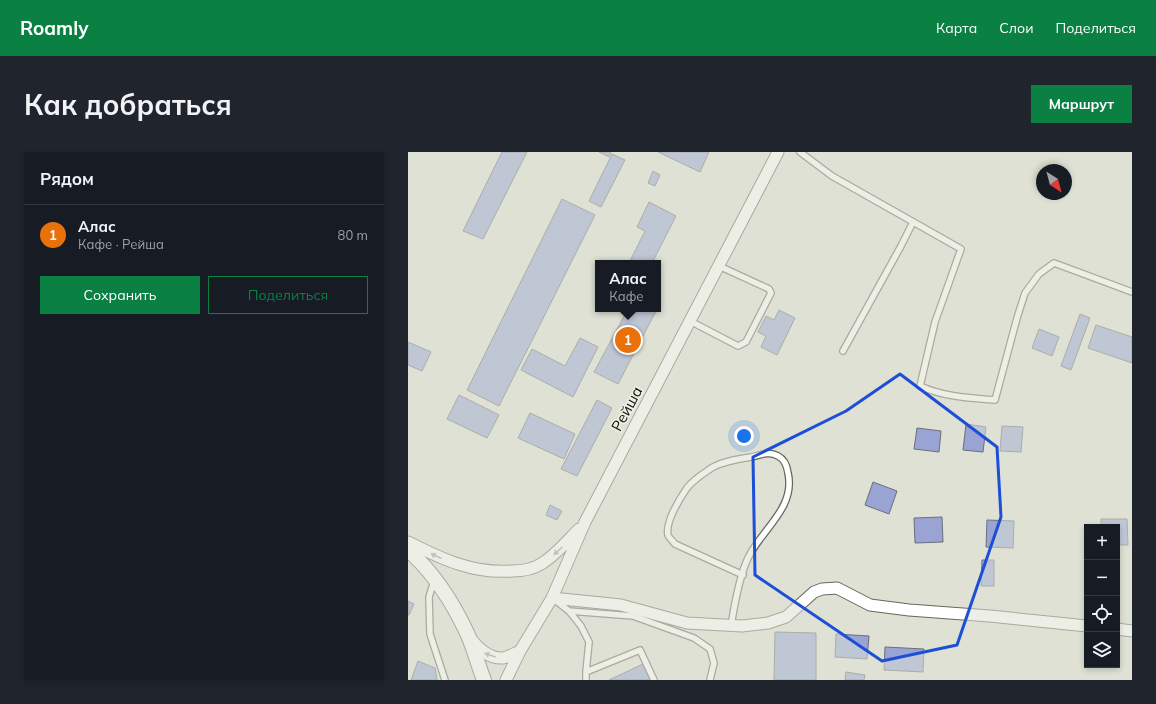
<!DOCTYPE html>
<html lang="ru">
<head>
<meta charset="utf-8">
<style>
	body { margin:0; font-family:Mulish,sans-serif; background:#20242c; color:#f1f3f6 }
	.controls { position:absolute; right:12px; bottom:12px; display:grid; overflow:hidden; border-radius:0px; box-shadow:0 2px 6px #0003 }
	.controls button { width:36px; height:36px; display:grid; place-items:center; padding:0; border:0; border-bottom:1px solid #363941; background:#171b24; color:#f1f3f6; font:20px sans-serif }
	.compass { position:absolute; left:628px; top:12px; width:36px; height:36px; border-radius:50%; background:#171b24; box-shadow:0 2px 6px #0003; rotate:144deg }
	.you { position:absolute; left:336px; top:284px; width:14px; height:14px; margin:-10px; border:3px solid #fff; border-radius:50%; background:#1a73e8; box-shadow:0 0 0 6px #1a73e833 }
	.badge { display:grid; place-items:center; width:26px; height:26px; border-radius:50%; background:#0b8043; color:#fff; font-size:13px; font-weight:700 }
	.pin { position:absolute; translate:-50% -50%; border:2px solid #fff; box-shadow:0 1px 4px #0006 }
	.popup { position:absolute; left:187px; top:108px; width:66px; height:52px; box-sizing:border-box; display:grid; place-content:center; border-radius:0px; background:#171b24; filter:drop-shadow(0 1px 3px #0005); font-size:13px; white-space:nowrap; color:#9ea1a6 }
	.popup b { font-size:15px; color:#f1f3f6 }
	.popup::after { content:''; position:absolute; left:50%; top:100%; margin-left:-8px; border:8px solid transparent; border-top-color:#171b24 }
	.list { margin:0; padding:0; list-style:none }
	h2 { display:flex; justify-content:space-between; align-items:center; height:52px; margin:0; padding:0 16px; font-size:17px }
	h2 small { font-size:13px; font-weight:400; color:#9ea1a6 }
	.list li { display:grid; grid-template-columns:26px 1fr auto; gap:12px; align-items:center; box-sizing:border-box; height:60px; padding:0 16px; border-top:1px solid #363941 }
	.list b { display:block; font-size:15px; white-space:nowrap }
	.list p { margin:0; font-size:13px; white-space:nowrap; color:#9ea1a6 }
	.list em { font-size:13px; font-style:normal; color:#9ea1a6 }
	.actions { display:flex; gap:8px; padding:12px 16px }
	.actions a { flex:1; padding:9px 0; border:1px solid #0b8043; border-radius:0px; text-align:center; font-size:14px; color:#0b8043 }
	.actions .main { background:#0b8043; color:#fff }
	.icon { flex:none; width:22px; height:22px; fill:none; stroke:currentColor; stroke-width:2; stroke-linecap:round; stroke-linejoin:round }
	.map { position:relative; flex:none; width:724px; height:528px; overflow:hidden; border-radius:0px }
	header { display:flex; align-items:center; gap:24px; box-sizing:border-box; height:56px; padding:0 20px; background:#0b8043; color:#fff }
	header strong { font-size:19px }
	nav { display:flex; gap:22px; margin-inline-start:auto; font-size:14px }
	.intro { display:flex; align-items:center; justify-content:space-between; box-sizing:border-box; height:96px; padding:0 24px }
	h1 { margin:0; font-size:28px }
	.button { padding:10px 18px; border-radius:0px; background:#0b8043; color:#fff; font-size:14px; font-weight:700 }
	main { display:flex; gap:24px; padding:0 24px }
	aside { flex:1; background:#171b24; border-radius:0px; box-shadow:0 2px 6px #0003 }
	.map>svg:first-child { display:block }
</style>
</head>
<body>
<header>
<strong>Roamly</strong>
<nav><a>Карта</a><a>Слои</a><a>Поделиться</a></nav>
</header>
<div class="intro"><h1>Как добраться</h1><a class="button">Маршрут</a></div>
<main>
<aside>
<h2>Рядом<small></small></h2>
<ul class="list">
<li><span class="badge" style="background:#e8710a">1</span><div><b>Алас</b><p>Кафе · Рейша</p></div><em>80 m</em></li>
</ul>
<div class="actions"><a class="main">Сохранить</a><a>Поделиться</a></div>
</aside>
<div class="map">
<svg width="724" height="528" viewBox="0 0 724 528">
	<rect width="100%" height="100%" fill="#dee1d4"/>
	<path fill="#9aa4d4" stroke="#6b6e79" d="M94,0H119L75,87L55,79Z
		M191,0H203L201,5Z
		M250,0H301L292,20Z
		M204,2L217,8L193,55L181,49Z
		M245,19L252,23L247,34L240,31Z
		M154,47L187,63L91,254L59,238Z
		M241,50L268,64L244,111H221L237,79L229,75Z
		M220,157H249L210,232L186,220Z
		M371,158L387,166L369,203L353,195L358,184L350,180L358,164L366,168Z
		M672,162L682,166L663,218L653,214Z
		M688,173L724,185V211L680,196Z
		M631,177L651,185L644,204L624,196Z
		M172,186L190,195L165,245L113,218L124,197L157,214Z
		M0,190L23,200L14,219L0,213Z
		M51,243L91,263L79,286L39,267Z
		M189,248L204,256L169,324L153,317Z
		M122,261L167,282L156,307L110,286Z
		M558,272L578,275L575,300L555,298Z
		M594,274L615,275L613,300L592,299Z
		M509,276L533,279L531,300L506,297Z
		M465,330L489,339L481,362L457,353Z
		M142,353L154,359L149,368L138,363Z
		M534,365L535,390L507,391L506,366Z
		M693,367H719L720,393H709V375H693Z
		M579,368L606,369L605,396L578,395Z
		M574,408H586V434H573Z
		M0,449L6,452L1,463H0Z
		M367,480L408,481V528H366Z
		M428,482L461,484L459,507L427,505Z
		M477,495L516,497L515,520L476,518Z
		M10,509L27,516L29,528H3Z
		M235,512L242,528H201Z
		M438,520L457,523L456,528H437Z"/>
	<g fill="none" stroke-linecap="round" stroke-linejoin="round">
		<defs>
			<path id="service" d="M392,0L424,24L553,97L527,170L512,234C536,245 562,246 587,248L609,166L617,141L631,122L646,111L724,140
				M282,169L330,194L338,190L363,141L361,137L311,114
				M435,199L493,94L505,70
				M26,429L21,445L22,482L37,528
				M147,448L161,459L173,474L181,490L178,520V528
				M161,459L225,464L286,486L302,497L306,511L302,528
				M323,474C326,455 332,423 340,406C353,378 388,356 380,321C379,314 376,307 370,304C361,299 352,303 343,305C330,307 317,309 305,315C296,321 286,327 279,336C272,346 257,370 260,383C261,386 265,389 267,392L335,423
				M178,520L232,498L246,528"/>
			<path id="minor" d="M0,390C34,407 65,422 104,419C113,419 125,417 133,412C148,403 159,389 171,377
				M144,446L213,453L279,471L334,474L360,471L378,465L406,440L414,437L429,436L462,453L501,458L582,464L679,474
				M709,477L724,479
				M63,487C71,497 81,507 95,506C100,505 107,501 112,499
				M98,528L112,499L144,446L177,370L370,0"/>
			<path id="tertiary" d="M0,398C25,420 45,451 59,481C66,496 70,513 76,528"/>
		</defs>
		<use href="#service" stroke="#66685c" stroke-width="8"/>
		<use href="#minor" stroke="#66685c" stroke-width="13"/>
		<use href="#tertiary" stroke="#66685c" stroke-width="16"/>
		<use href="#service" stroke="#fff" stroke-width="5.5"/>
		<use href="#minor" stroke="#fff" stroke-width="11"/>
		<use href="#tertiary" stroke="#fff" stroke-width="14"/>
	</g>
	<defs><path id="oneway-solid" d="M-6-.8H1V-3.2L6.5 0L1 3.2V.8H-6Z"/></defs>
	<g fill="#9e9f9d">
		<use href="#oneway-solid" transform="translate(150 399) rotate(138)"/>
		<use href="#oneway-solid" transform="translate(28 404) rotate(-155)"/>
		<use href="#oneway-solid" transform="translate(82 503) rotate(-161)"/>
	</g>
	<path d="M0 0H724V528H0ZM492,222L589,295L593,365L549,493L474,509L347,423L345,305L438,259Z" fill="#dee1d4" fill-opacity=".55" fill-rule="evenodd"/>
	<path fill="none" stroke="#1d4ed8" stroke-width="3" stroke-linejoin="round" d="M492,222L589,295L593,365L549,493L474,509L347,423L345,305L438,259Z"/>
	<g text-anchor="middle" stroke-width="3.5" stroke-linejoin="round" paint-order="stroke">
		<g font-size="15" fill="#0d0e0a" stroke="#ebeee1">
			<text transform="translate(219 257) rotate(-62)" y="5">Рейша</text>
		</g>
	</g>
</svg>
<div class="controls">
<button>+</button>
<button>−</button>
<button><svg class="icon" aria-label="locate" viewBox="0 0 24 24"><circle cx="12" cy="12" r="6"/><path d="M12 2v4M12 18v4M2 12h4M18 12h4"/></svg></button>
<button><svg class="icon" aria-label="layers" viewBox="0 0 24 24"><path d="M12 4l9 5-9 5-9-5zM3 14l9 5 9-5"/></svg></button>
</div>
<svg class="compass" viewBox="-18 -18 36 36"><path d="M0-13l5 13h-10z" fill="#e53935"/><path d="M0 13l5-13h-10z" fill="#9ea1a6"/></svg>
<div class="you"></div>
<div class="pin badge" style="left:220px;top:188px;background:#e8710a">1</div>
<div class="popup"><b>Алас</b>Кафе</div>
</div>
</main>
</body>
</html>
